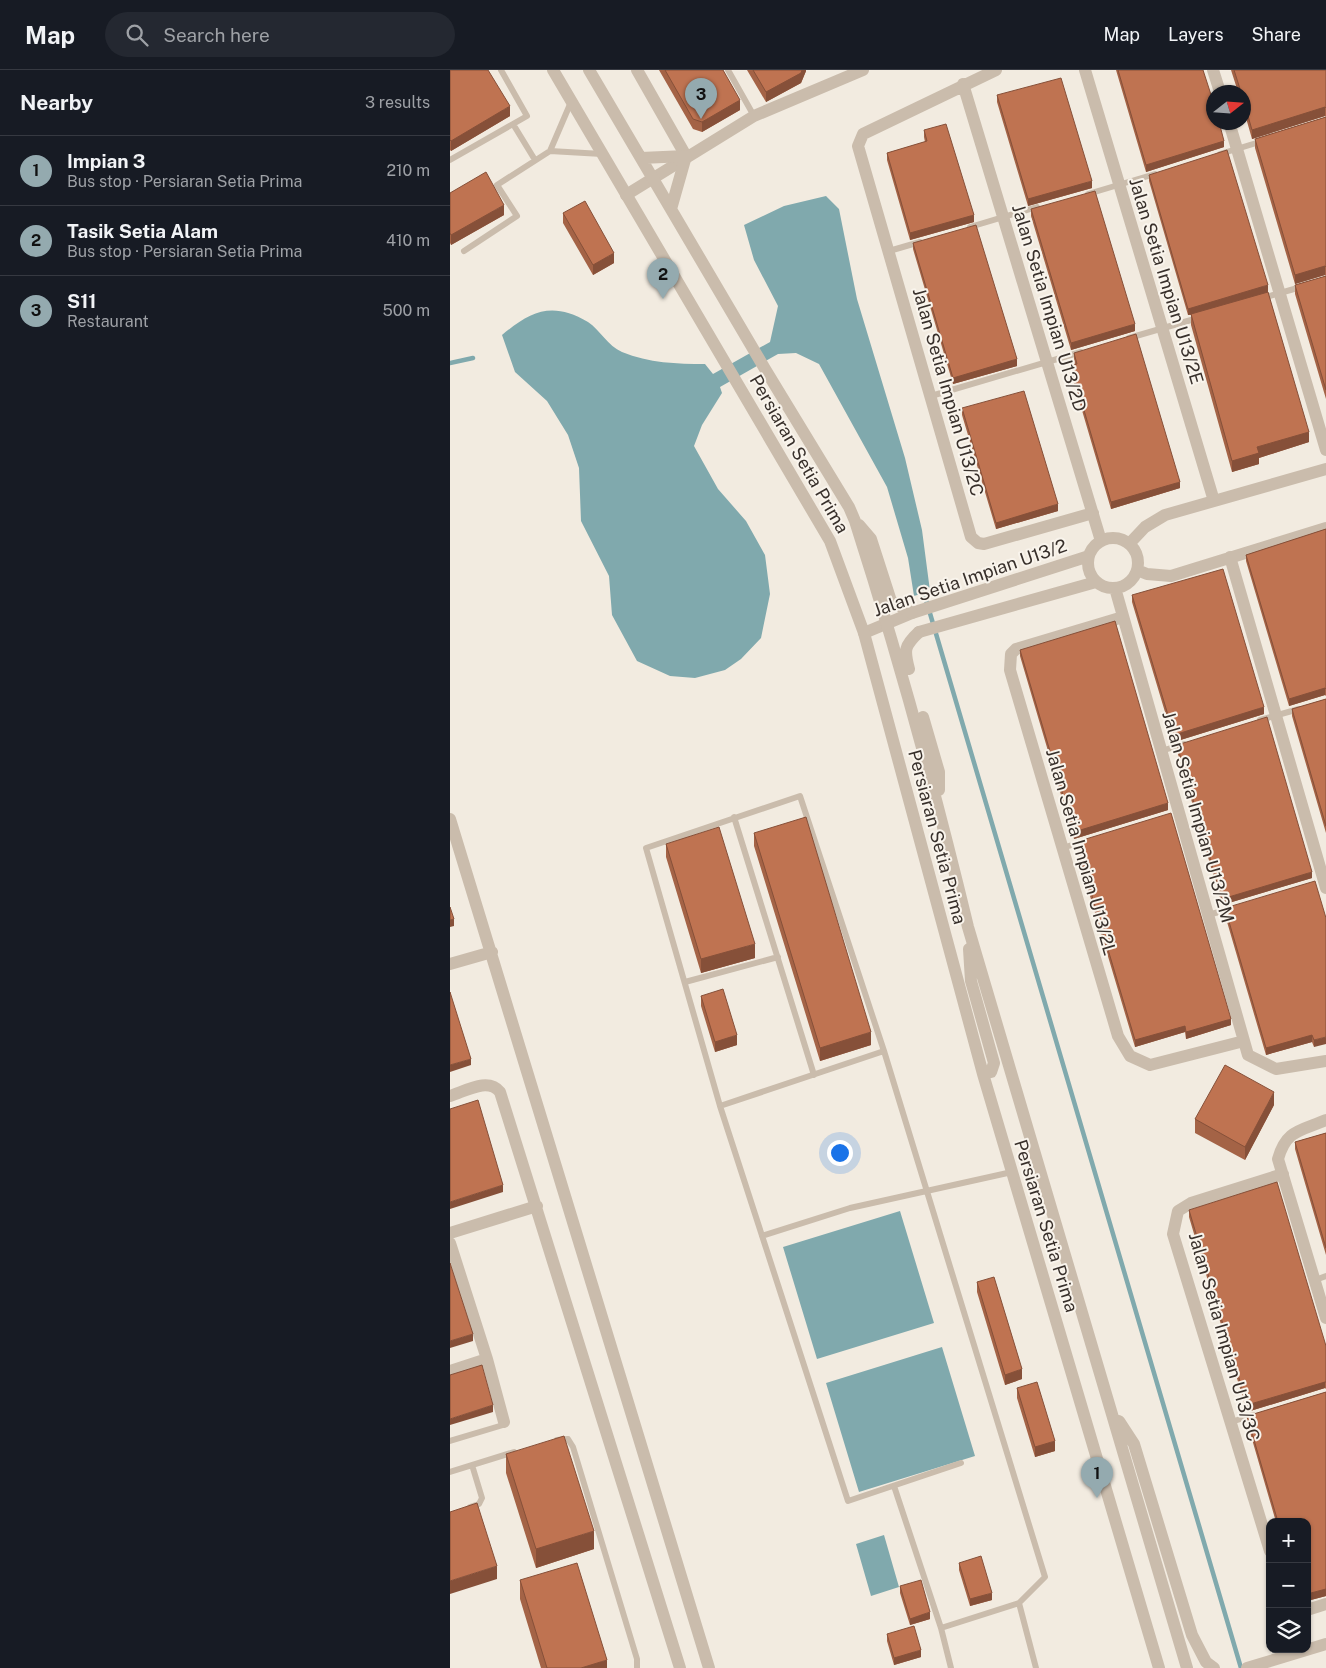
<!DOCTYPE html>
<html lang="en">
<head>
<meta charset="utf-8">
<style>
	body { margin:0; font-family:"Public Sans",sans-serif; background:#242831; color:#f1f3f6 }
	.controls { position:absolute; right:15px; bottom:15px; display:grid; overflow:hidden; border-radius:10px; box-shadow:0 1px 4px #0004 }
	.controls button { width:45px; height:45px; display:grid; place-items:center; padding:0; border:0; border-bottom:1px solid #363941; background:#171b24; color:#f1f3f6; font:25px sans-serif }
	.compass { position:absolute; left:756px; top:15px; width:45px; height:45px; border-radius:50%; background:#171b24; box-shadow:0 1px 4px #0004; rotate:73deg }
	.you { position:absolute; left:389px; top:1082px; width:18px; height:18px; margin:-12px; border:4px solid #fff; border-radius:50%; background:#1a73e8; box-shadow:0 0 0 8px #1a73e833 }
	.badge { display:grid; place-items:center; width:32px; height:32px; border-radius:50%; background:#94aaaf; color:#111; font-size:16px; font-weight:700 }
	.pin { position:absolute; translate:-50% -41px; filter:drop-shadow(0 1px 2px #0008) }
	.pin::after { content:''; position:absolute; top:26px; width:18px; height:15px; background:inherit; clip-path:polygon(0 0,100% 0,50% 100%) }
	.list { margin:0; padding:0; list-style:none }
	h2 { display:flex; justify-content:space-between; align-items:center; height:65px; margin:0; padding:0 20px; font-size:21px }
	h2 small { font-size:16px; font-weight:400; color:#9ea1a6 }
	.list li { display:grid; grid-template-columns:32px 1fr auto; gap:15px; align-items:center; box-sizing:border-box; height:70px; padding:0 20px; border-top:1px solid #363941 }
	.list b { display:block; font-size:19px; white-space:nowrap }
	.list p { margin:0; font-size:16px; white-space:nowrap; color:#9ea1a6 }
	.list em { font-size:16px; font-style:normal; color:#9ea1a6 }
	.icon { flex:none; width:28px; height:28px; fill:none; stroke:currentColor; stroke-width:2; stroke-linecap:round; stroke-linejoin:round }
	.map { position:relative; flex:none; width:876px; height:1598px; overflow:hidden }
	header { display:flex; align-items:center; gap:30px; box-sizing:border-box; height:70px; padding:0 25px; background:#171b24; border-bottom:1px solid #363941 }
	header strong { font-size:24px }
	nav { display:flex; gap:28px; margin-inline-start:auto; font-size:18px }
	.search { width:350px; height:45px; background:#242831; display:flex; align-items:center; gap:12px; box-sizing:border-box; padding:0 18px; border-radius:28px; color:#9ea1a6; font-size:19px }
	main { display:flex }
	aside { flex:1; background:#171b24 }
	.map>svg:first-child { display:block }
</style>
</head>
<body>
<header>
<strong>Map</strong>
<div class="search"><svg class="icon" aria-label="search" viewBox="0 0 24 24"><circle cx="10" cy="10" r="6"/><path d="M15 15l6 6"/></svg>Search here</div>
<nav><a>Map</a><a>Layers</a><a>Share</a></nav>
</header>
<main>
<aside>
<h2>Nearby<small>3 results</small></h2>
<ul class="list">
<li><span class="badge">1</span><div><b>Impian 3</b><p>Bus stop · Persiaran Setia Prima</p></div><em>210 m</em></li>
<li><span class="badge">2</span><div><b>Tasik Setia Alam</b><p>Bus stop · Persiaran Setia Prima</p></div><em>410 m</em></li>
<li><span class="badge">3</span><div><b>S11</b><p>Restaurant</p></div><em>500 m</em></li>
</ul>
</aside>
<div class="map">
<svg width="876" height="1598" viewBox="0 0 876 1598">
	<rect width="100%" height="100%" fill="#f2ebe0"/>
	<path fill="#80a9ad" d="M376,126L389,139L407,229L455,388L472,460L480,521L464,526L458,488L437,417L369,294L346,283L328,284L270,317L272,323L252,355L244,376L268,419L296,451L315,485L320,524L311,568L291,589L275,600L245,608L220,606L187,591L162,545L159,506L131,451L129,398L118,365L97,331L65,302L52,265C81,241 102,231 138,252C150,260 158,276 172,282C199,293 227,294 255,294L263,304L320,272L328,236L304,190L294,155L334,136Z
		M450,1141L484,1253L367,1289L333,1177Z
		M492,1277L525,1386L409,1422L376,1313Z
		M434,1465L449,1517L421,1526L406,1474Z"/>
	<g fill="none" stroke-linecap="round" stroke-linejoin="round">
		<path stroke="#80a9ad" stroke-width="4.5" d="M0,293L23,288
			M474,523L791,1598"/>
		<path stroke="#cabcac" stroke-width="6" d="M278,0L304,46
			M63,54L85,90
			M100,81L152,84
			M770,84L813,71
			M0,90L77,46L51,0
			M638,124L705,104
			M520,157L587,137
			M14,181L67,146L47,115L100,81L121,32
			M439,181L470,172
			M813,228L851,217
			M679,268L748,248
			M481,326L631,282
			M810,650L849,639
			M711,681L734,674
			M284,747L364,1005
			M612,778L632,772
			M758,845L783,838
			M235,912L328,887
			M270,1036L434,981
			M312,1166L400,1138L562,1102
			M865,1210L876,1206
			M781,1352L803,1345
			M107,1370L118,1369L123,1377L187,1589V1598
			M0,1371L53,1355L54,1352
			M0,1402L64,1382
			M444,1416L491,1558L501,1598
			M20,1437L29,1434L32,1428L22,1395
			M569,1533L586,1598
			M491,1558L569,1533L595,1507L434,981L350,726L196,778L270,1036L398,1431L511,1393"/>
		<path stroke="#cabcac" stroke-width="12" d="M187,0L236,86
			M546,0L413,64L408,76L521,467L528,473L534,474L643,443
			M635,0L764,431
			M763,0L770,22
			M513,14L651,471
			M779,52L876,380
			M176,125L304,46L413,0
			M638 493a25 25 0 1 1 50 0a25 25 0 1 1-50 0Z
			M679,474L695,457L715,445L876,399
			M780,487L876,818
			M687,500L697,504L721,506L876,458
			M665,518L798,985L826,999L876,991
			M673,547L566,579L561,584L560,600L668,966L680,986L700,995L794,971
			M469,562L646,512
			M414,563L462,543L639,486
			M0,749L259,1598
			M0,894L42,882
			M0,1026C16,1021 38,1007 50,1022L230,1598
			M876,1050C850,1061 836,1060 828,1089L876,1248
			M0,1163L87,1136
			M0,1173L37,1289L0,1301
			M37,1289L54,1352
			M820,1481L723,1164L728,1141L741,1133L833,1104
			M857,1540L876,1534
			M797,1598L876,1574"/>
		<path stroke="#cabcac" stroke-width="12" d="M103,0L380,471L414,563L533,1004L709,1598
			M139,0L315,299L399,437L405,451C448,585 485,720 518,857L737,1598
			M191,88L236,86L221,139
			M409,455L421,469L441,531L462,543
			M459,599C454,580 454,576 469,562
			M473,647L489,702V720
			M519,879L521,911L544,993L541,1002L533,1004
			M669,1351L684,1374L742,1565L756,1592L764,1598"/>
	</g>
	<path fill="#a46346" d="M0,0L60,46L1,81L0,80Z
		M209,0H273L290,40L252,62L243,59Z
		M297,0H356V1L351,13L316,32Z
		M666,0H753L774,77L696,102Z
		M781,0H876V47L875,46L802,69L794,41V22H788Z
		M547,25L642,118L578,136L547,32Z
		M876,47V206L875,205L845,214L805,78V69Z
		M474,60L524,152L460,170L437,90V83L475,72L474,67Z
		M699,105L818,222L859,372L809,388V394L782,402L741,255V245H738L699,111Z
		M0,123L54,145L1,175L0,173Z
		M581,139L685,261L621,280L581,146Z
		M113,143L164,193L143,205L113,153Z
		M463,173L567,296L503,314L463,179Z
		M876,206V329L845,224V215Z
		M624,283L730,418L661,439L621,303V296L625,295L624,289Z
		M512,338L608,441L546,459L512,345Z
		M876,459V626L875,625L839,636L796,491V485Z
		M682,525L814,644L724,672L682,532Z
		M570,580L718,740L624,769L570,586Z
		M876,629V763L842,646V639Z
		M727,675L862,808L772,835L727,681Z
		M304,763L421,975L370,991L304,776Z
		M626,772L781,955L736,969L735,962L685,977L626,779Z
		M216,774L305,888L251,903L216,787Z
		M775,838L876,848L864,977L862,972L816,985L775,845Z
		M251,926L287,975L265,982L251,936Z
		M824,1035L795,1090L745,1063V1049Z
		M876,1063V1185L845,1079V1072Z
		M739,1140L876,1276V1319L875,1318L797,1342L739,1147Z
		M527,1212L572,1309L555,1315L527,1222Z
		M567,1318L605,1381L585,1387L567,1328Z
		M876,1322V1526L857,1531V1452H826L797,1352V1346Z
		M56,1384L144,1479L86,1498L56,1403Z
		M509,1493L542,1530L520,1536L509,1500Z
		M70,1510L157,1598H91L70,1529Z
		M450,1516L480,1549L460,1555L450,1523Z
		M437,1564L471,1587L444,1595L437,1571Z"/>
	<path fill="#865039" d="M352,0H356V1L351,13L316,32V22Z
		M290,30V40L252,62V52Z
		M60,36V46L1,81V71Z
		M875,37V46L802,69V60Z
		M774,71V77L696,102V95Z
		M642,111V118L578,136V129Z
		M54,135V145L1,175V165Z
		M524,145V152L460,170V163Z
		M164,183V193L143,205V195Z
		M875,196V205L845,214V205Z
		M818,215V222L738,245V239Z
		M685,254V261L621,280V273Z
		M567,289V296L503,314V308Z
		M859,362V372L809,388V394L782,402V391L807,377Z
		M730,412V418L661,439V432Z
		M608,434V441L546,459V453Z
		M875,618V625L839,636V629Z
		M814,637V644L724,672V665Z
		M718,733V740L624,769V762Z
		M862,802V808L772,835V829Z
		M4,849V856L0,857V850Z
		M305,874V888L251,903V889Z
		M781,949V955L736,969V962Z
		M735,956V962L685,977V970Z
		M421,962V975L370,991V978Z
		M287,965V975L265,982V972Z
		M862,965V972L816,985V978Z
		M876,967V974L864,977V970Z
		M21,989V995L0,1002V995Z
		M824,1022V1035L795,1090V1077Z
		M53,1115V1122L0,1139V1132Z
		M23,1264V1271L0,1278V1271Z
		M572,1299V1309L555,1315V1305Z
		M875,1312V1318L797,1342V1335Z
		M43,1335V1342L0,1355V1349Z
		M605,1371V1381L585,1387V1377Z
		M144,1461V1479L86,1498V1479Z
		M47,1496V1509L0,1524V1511Z
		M876,1519V1526L857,1531V1524Z
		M542,1523V1530L520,1536V1529Z
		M480,1542V1549L460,1555V1549Z
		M471,1580V1587L444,1595V1588Z
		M157,1590V1598H131Z"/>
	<path fill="#bf7351" stroke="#865039" d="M0,0H38L60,36L1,71L0,70Z
		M215,0H273L290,30L252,52L243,49Z
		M303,0H352L351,3L316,22Z
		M668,0H753L764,34V52H769L774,71L696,95Z
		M784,0H876V38L875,37L802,60L794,32V22H791Z
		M611,8L642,111L578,129L547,25Z
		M876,47V197L875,196L845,205L805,69Z
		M496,54L524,145L460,163L437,83L477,71L474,60Z
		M777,80L818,215L738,239L699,105Z
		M36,102L54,135L1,165L0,163V123Z
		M645,121L685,254L621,273L581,139Z
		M135,131L164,183L143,195L113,143Z
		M526,155L567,289L503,308L463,173Z
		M876,206V320L845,215Z
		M818,222L859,362L807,377L809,383L782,391L741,244Z
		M686,264L730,412L661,432L621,296L627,294L624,283Z
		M574,321L608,434L546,453L512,338Z
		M876,459V619L875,618L839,629L796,485Z
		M773,499L814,637L724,665L682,525Z
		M665,551L718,733L624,762L570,580Z
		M876,629V756L842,639Z
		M817,647L862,802L772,829L727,675Z
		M721,743L781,949L736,962L735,956L685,970L626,772Z
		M356,747L421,962L370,978L304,763Z
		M269,757L305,874L251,889L216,774Z
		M865,811L876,848V967L864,970L862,965L816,978L775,838Z
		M0,837L4,849L0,850Z
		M273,919L287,965L265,972L251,926Z
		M0,922L21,989L0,995Z
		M775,995L824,1022L795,1077L745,1049Z
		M28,1030L53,1115L0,1132V1039Z
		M876,1063V1178L845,1072Z
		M827,1112L876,1276V1312H875L797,1335L739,1140Z
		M0,1193L23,1264L0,1271Z
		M544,1207L572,1299L555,1305L527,1212Z
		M32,1295L43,1335L0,1349V1305Z
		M587,1312L605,1371L585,1377L567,1318Z
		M876,1322V1519L857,1524V1452H828L797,1346Z
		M114,1366L144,1461L86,1479L56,1384Z
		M27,1433L47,1496L0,1511V1442Z
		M531,1486L542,1523L520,1529L509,1493Z
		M127,1493L157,1590L131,1598H97L70,1510Z
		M471,1510L480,1542L460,1549L450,1516Z
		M464,1556L471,1580L444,1588L437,1564Z"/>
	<g text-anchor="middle" stroke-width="4" stroke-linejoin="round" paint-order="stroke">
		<g font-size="18" fill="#38302b" stroke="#f9f4ec">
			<text transform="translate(716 211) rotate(73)" y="6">Jalan Setia Impian U13/2E</text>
			<text transform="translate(599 238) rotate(73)" y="6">Jalan Setia Impian U13/2D</text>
			<text transform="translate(498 322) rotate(74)" y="6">Jalan Setia Impian U13/2C</text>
			<text transform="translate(349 384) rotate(60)" y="6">Persiaran Setia Prima</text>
			<text transform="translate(520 508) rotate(-19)" y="6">Jalan Setia Impian U13/2</text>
			<text transform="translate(748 747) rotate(74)" y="6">Jalan Setia Impian U13/2M</text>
			<text transform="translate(487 767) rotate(75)" y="6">Persiaran Setia Prima</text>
			<text transform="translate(631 782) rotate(74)" y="6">Jalan Setia Impian U13/2L</text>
			<text transform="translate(596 1156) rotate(73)" y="6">Persiaran Setia Prima</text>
			<text transform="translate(774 1267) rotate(74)" y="6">Jalan Setia Impian U13/3C</text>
		</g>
	</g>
</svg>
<div class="controls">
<button>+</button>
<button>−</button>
<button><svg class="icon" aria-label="layers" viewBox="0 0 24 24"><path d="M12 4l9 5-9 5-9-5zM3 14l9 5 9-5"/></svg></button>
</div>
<svg class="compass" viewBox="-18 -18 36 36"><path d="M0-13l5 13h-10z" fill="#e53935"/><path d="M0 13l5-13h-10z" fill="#9ea1a6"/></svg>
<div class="you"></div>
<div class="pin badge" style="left:647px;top:1428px">1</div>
<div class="pin badge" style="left:213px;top:229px">2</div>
<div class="pin badge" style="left:251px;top:49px">3</div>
</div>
</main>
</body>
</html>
